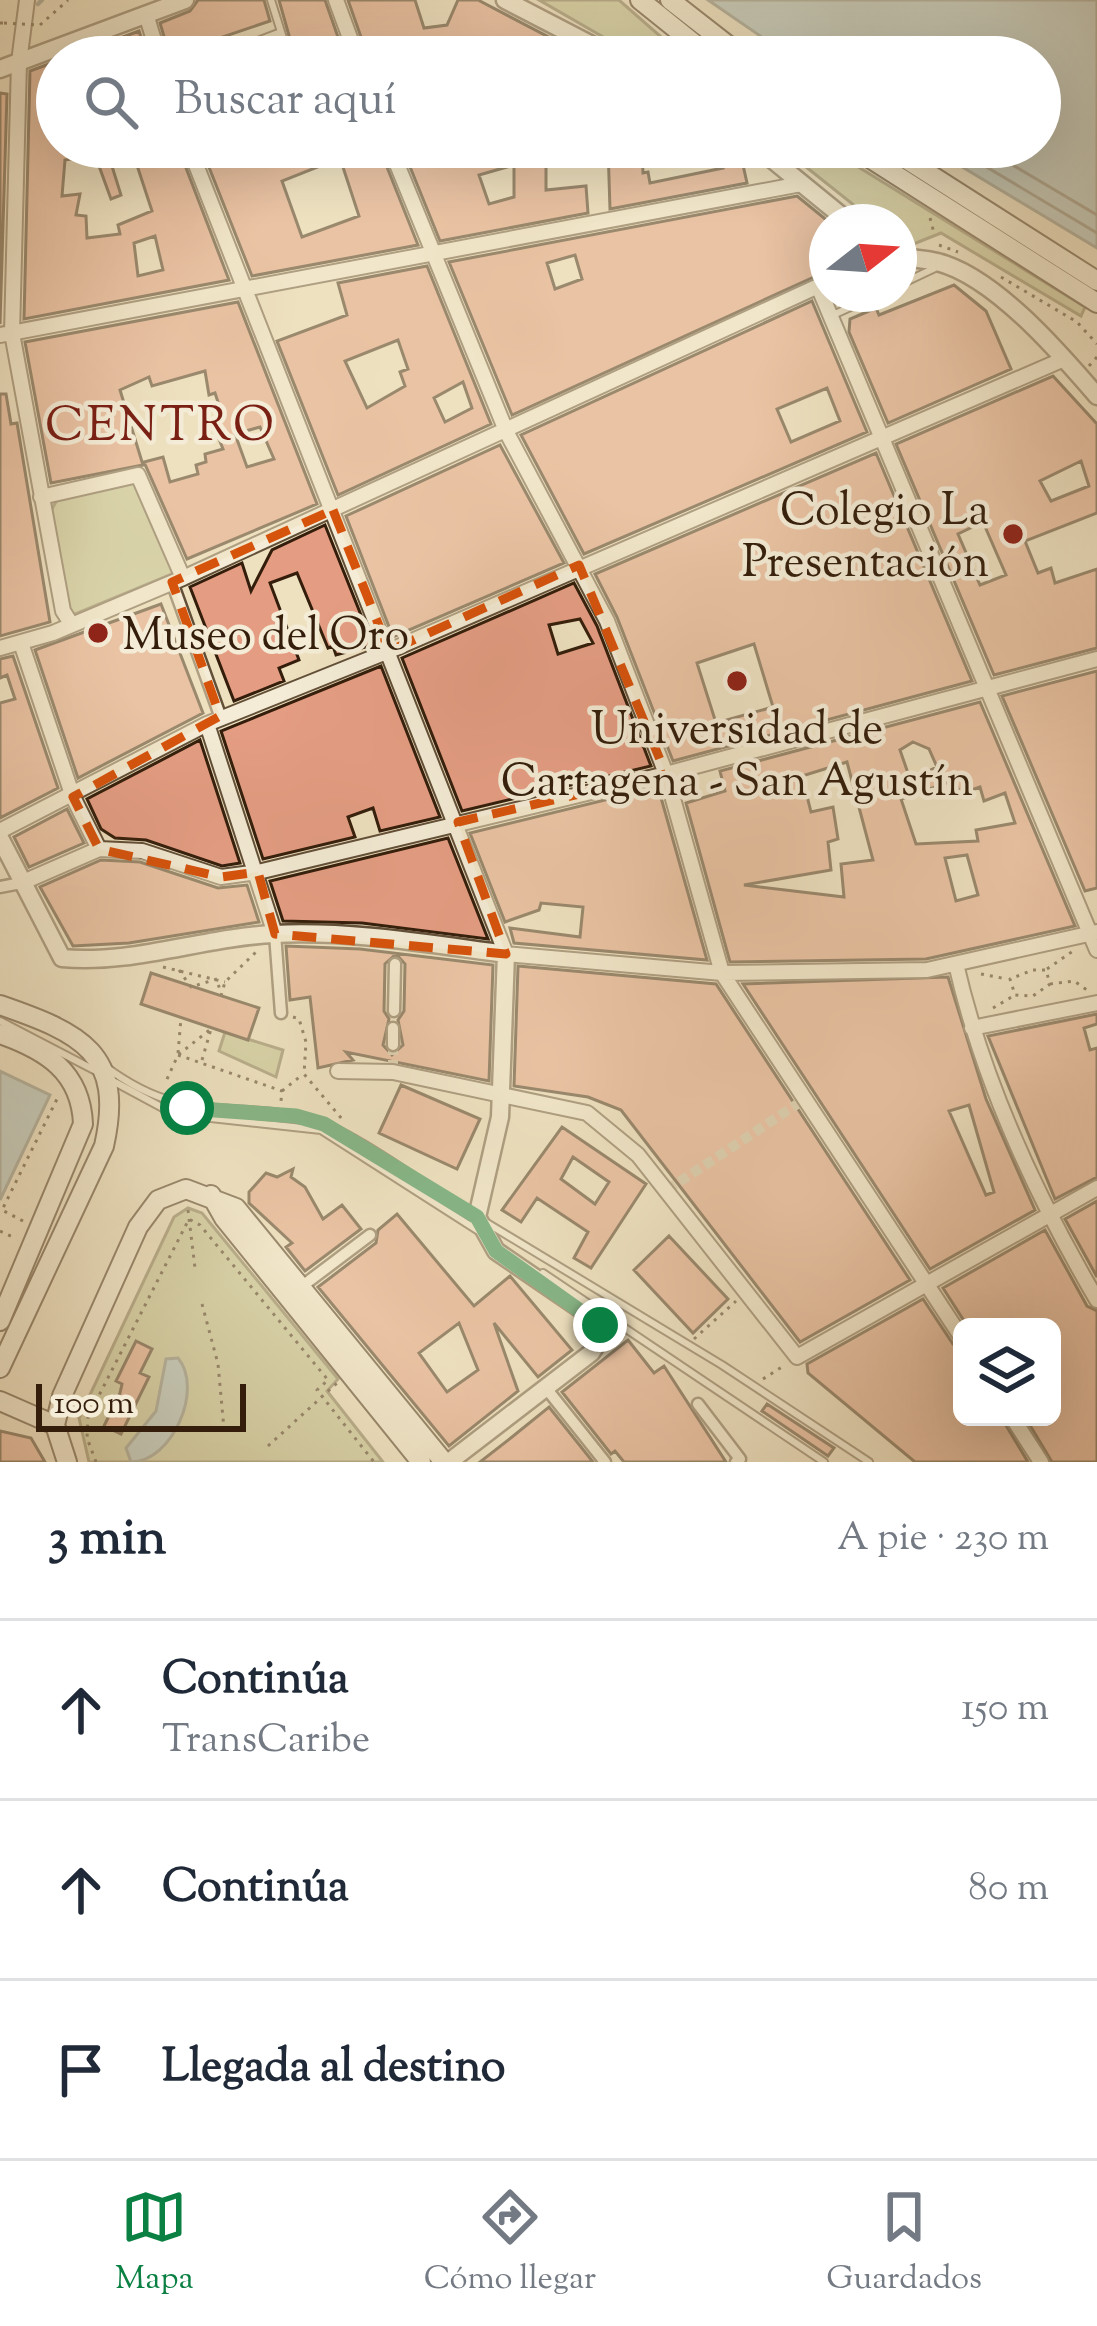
<!DOCTYPE html>
<html lang="es">
<head>
<meta charset="utf-8">
<style>
	body { margin:0; font-family:"Sorts Mill Goudy",serif; background:#f6f6f7; color:#1f2937 }
	.controls { position:absolute; right:36px; bottom:36px; display:grid; overflow:hidden; border-radius:18px; box-shadow:0 12px 48px #0002 }
	.controls button { width:108px; height:108px; display:grid; place-items:center; padding:0; border:0; border-bottom:3px solid #e0e1e3; background:#fff; color:#1f2937; font:60px sans-serif }
	.compass { position:absolute; left:809px; top:204px; width:108px; height:108px; border-radius:50%; background:#fff; box-shadow:0 12px 48px #0002; rotate:73deg }
	.scale { position:absolute; left:36px; bottom:30px; width:210px; box-sizing:border-box; padding-left:12px; border:6px solid #341e0b; border-top:0; font-size:33px; line-height:42px; white-space:nowrap; color:#341e0b; -webkit-text-stroke:9px #f4ecd6; paint-order:stroke }
	.stop { position:absolute; width:36px; height:36px; margin:-27px; border:9px solid #0b8043; border-radius:50%; background:#fff }
	.stop.end { background:#0b8043; border-color:#fff; box-shadow:0 3px 12px #0008 }
	.list { margin:0; padding:0; list-style:none }
	h2 { display:flex; justify-content:space-between; align-items:center; height:156px; margin:0; padding:0 48px; font-size:51px }
	h2 small { font-size:39px; font-weight:400; color:#747a83 }
	.list li { display:grid; grid-template-columns:78px 1fr auto; gap:36px; align-items:center; box-sizing:border-box; height:180px; padding:0 48px; border-top:3px solid #e0e1e3 }
	.list b { display:block; font-size:45px; white-space:nowrap }
	.list p { margin:0; font-size:39px; white-space:nowrap; color:#747a83 }
	.list em { font-size:39px; font-style:normal; color:#747a83 }
	.icon { flex:none; width:66px; height:66px; fill:none; stroke:currentColor; stroke-width:2; stroke-linecap:round; stroke-linejoin:round }
	.map { position:relative; flex:none; width:1097px; height:1462px; overflow:hidden }
	.search { position:absolute; background:#fff; box-shadow:0 12px 48px #0002; left:36px; right:36px; top:36px; height:132px; display:flex; align-items:center; gap:30px; box-sizing:border-box; padding:0 42px; border-radius:66px; color:#747a83; font-size:45px }
	.sheet { height:696px; background:#fff }
	nav { display:flex; justify-content:space-around; align-items:center; box-sizing:border-box; height:168px; border-top:3px solid #e0e1e3; background:#fff; font-size:33px; color:#747a83 }
	nav a { display:grid; justify-items:center; gap:6px }
	nav .on { color:#0b8043 }
	.map>svg:first-child { display:block }
</style>
</head>
<body>
<div class="map">
<svg width="1097" height="1462" viewBox="0 0 1097 1462">
	<rect width="100%" height="100%" fill="#eee1c0"/>
	<filter id="stains"><feTurbulence type="fractalNoise" baseFrequency=".00167" numOctaves="4"/><feColorMatrix values="0 0 0 0 .2 0 0 0 0 .09 0 0 0 0 .02 0 0 0 .5 -.17"/></filter>
	<radialGradient id="worn" r=".72"><stop offset=".6" stop-color="#630" stop-opacity="0"/><stop offset="1" stop-color="#630" stop-opacity=".3"/></radialGradient>
	<path fill="#bec18f" stroke="#79704d" stroke-width="3" d="M539,0H619L684,57H638Z
		M781,147H826L1085,307L1081,316L941,233L906,247L899,241V222H875Z
		M139,480L177,572L68,617L51,511L59,496Z
		M225,1032L283,1050L276,1077L219,1051Z
		M188,1208L202,1213L338,1379L327,1391L383,1462H89L79,1418L174,1217Z"/>
	<path fill="#9fbabe" stroke="#747c76" stroke-width="3" d="M708,0H1097V248L929,147H1040V57H791Z
		M0,1071L50,1095L0,1200Z
		M178,1358C204,1389 172,1462 131,1462L126,1448L156,1411L166,1359Z"/>
	<g fill="none" stroke-linecap="round" stroke-linejoin="round">
		<path stroke="#6a6c64" stroke-width="3" d="M953,147L1097,233
			M982,147L1097,215"/>
		<path stroke="#747c76" stroke-width="4.5" d="M38,4L42,0"/>
	</g>
	<path fill="#e49d83" stroke="#341e0b" stroke-width="3" fill-rule="evenodd" d="M198,0H264L270,21L190,48L193,57H170L160,23L190,11Z
		M279,0H325L345,57H295Z
		M348,0H415L424,28L447,25L458,0H478L587,57H515L486,41L487,57H368Z
		M139,31L147,57H69Z
		M57,61V95L42,104L57,111V147H106L121,195L111,199L95,155L65,160L62,196L80,194L76,215L86,216L87,238L120,234L118,225L152,211L131,147H178L229,280L24,319L30,71ZM155,236L163,270L138,276L134,243Z
		M0,93L7,94L0,324Z
		M201,147H210L213,160L233,154L257,160L251,147H379L418,245L252,276ZM340,158L359,216L302,237L282,181Z
		M402,147H489L491,157L568,153V164L546,165V190L586,186L588,213L440,241ZM514,165V197L489,204L479,175Z
		M608,147H642L643,173L648,172L650,183L723,168L718,147H739L747,183L610,209Z
		M797,196L829,222L824,235L827,271L512,415L449,262ZM575,255L582,279L555,289L547,263Z
		M427,266L491,424L338,495L277,341L347,315L338,283ZM398,340L408,369L400,372L405,386L367,408L345,361ZM463,382L472,408L445,422L434,398Z
		M954,285L986,311L1011,369L888,423L849,332L850,319L876,308L879,315Z
		M812,301L867,432L584,554L521,435ZM827,388L840,421L791,442L777,409Z
		M238,302L317,504L187,559L144,462L163,457L170,482L198,474L196,465L206,462L205,454L223,449L213,424L221,422L220,408L215,393L209,395L205,371L152,386L149,377L120,390L143,465L51,483L25,342ZM260,427L274,459L247,467L235,434Z
		M1053,376L1097,424V513L1025,541L1038,573L1051,568L1055,583L1097,569V648L994,675L896,444ZM1081,461L1089,486L1051,501L1040,481ZM983,522L1006,575L980,585L958,534Z
		M0,394H6L11,424L17,423L50,622L0,636Z
		M500,445L564,563L393,637L346,516Z
		M876,453L972,681L673,761L617,617L595,574ZM754,644L773,707L716,723L697,663Z
		M325,525L373,645L336,655L333,646L328,648L297,573L270,583L299,660L279,668L284,681L234,701L190,587L242,563L251,591L272,550Z
		M574,583L597,626L651,766L462,811L402,658ZM580,619L593,643L558,654L549,625Z
		M161,604L203,713L78,778L35,650Z
		M13,656L58,788L0,818V703L15,699L7,675L0,678V659Z
		M381,666L440,817L380,831L373,808L348,817L355,837L263,859L221,731Z
		M1097,671V888L1085,891L1002,696Z
		M980,702L1075,926L926,959L730,962L686,803L725,791L720,771ZM913,742L929,749L937,767L910,779L900,750ZM847,762L873,860L841,864L844,897L744,885L831,870L828,842L838,839L833,807L811,812L802,776ZM955,780L960,794L980,787L984,801L1005,793L1015,823L976,830L978,841L916,844L901,799ZM967,855L978,895L956,901L945,858Z
		M200,740L240,863L222,866L146,840L115,838L101,829L87,799Z
		M658,787L707,960L514,943L510,928L580,937L583,907L541,903L539,910L505,922L470,833Z
		M67,809L84,843L29,867L14,837Z
		M448,838L488,939L362,923L283,921L270,881Z
		M101,860L140,862L218,888L247,885L259,922L129,943L73,946L40,887Z
		M286,946L360,949L493,965L489,1081L346,1052L353,1060L318,1068L310,997L290,1000ZM396,954L405,964L404,1011L398,1020L403,1045L392,1055L383,1045L389,1019L384,1011L385,964Z
		M518,966L716,984L910,1280L800,1342L621,1110L588,1097L514,1086Z
		M151,973L259,1008L248,1040L141,1004Z
		M948,977L986,1099L1035,1210L930,1269L743,984ZM969,1105L994,1192L986,1195L949,1111Z
		M1097,1014V1024L1084,1028L1090,1050L1097,1048V1177L1055,1199L988,1036Z
		M401,1085L480,1119L457,1169L379,1133Z
		M562,1127L646,1184L591,1268L574,1258L588,1232L537,1198L521,1222L502,1210ZM573,1157L609,1182L595,1204L561,1179Z
		M293,1169L291,1177L305,1187L323,1219L342,1205L361,1229L305,1271L286,1247L292,1243L249,1203V1192L266,1173L277,1177Z
		M1097,1201V1277L1065,1219Z
		M397,1214L474,1306L510,1276L572,1350L538,1377L494,1323L518,1391L449,1446L318,1287L376,1243L378,1230ZM459,1323L478,1370L447,1392L419,1353Z
		M1045,1230L1087,1306L1097,1311V1462H1052L1025,1417H1052V1327H968L943,1288Z
		M669,1236L728,1299L693,1333L634,1270Z
		M923,1299L953,1344L962,1349V1417H1001L1028,1462H915L808,1373L807,1364Z
		M628,1340L654,1373L664,1366L726,1462H624L615,1451L611,1454L562,1392Z
		M136,1341L152,1349L140,1373L149,1377L121,1434L104,1426L120,1393L122,1384L116,1381Z
		M767,1404L834,1448L828,1456L762,1411Z
		M549,1407L593,1462H480L512,1437Z
		M0,1431L31,1438L45,1462H0Z"/>
	<g fill="none" stroke-linecap="round" stroke-linejoin="round">
		<path stroke="#c9ba9c" stroke-width="10" stroke-dasharray="10 5" stroke-linecap="butt" d="M393,1045V1072
			M667,1190L805,1099"/>
		<defs>
			<path id="service" d="M271,0L288,54
				M255,42L261,57
				M215,57L281,32
				M899,285L935,268
				M833,315L879,294
				M0,1021L98,1072
				M106,1067C184,1125 227,1099 308,1118C353,1129 432,1191 476,1216
				M109,1079L174,1114L321,1130L477,1230
				M487,1223L722,1365L869,1462
				M543,1273L824,1462"/>
			<path id="pedestrian" d="M172,582L221,718
				M0,887L21,883
				M275,934L281,1013
				M394,1011L395,964
				M393,1045V1028
				M301,1287L370,1235
				M546,1388L605,1462
				M698,1404L740,1459L736,1462"/>
			<path id="minor" d="M27,0L19,62L12,333L63,611L72,625
				M336,0L357,57
				M146,14L159,57
				M189,147L506,954L722,973L927,970L1097,932
				M390,147L507,433L607,621L666,774L722,973L962,1338
				M818,286L1097,950
				M0,335L801,184
				M41,497L138,475L183,578
				M21,643L73,797L99,849
				M0,648L53,633L183,578L827,282
				M207,724L275,934
				M0,831L207,724L389,651L1064,359
				M21,883L99,849L142,851L221,877L258,872L666,774L1097,659
				M956,964C983,1082 1036,1196 1097,1300
				M972,1028L1097,1003
				M338,1071L393,1072L587,1113L638,1155L797,1357L1097,1188
				M1012,1417L1041,1462"/>
			<path id="tertiary" d="M505,0L615,57
				M0,69L185,0
				M757,147L849,222
				M899,256C911,259 925,259 937,262C994,276 1060,353 1097,396
				M0,838L62,958C132,965 204,937 274,934C351,930 430,944 506,954L500,1117L477,1217L496,1251L597,1320L603,1335L591,1353L449,1462"/>
			<path id="secondary" d="M640,0L711,57
				M670,0L743,57
				M852,147L1097,303
				M887,147L1097,281
				M0,1005C81,1033 125,1053 104,1146L0,1368
				M0,1034C46,1050 81,1072 83,1124L0,1321
				M211,1195L224,1218L421,1462
				M0,1401L55,1425
				M67,1462L55,1425L62,1396L138,1227L158,1200L186,1189L236,1208L444,1462"/>
		</defs>
		<use href="#service" stroke="#624f38" stroke-width="10"/>
		<use href="#pedestrian" stroke="#624f38" stroke-width="15"/>
		<use href="#minor" stroke="#624f38" stroke-width="18"/>
		<use href="#tertiary" stroke="#624f38" stroke-width="21"/>
		<use href="#secondary" stroke="#341e0b" stroke-width="22"/>
		<path stroke="#341e0b" stroke-width="3" stroke-dasharray="3 6" stroke-linecap="butt" d="M0,23H4
			M40,25L68,0
			M930,218L934,233
			M939,245L958,252
			M1001,277L1077,322L1097,344
			M1089,366L1097,357
			M163,967L225,982
			M1047,969L1073,951
			M179,970L191,987L217,979L221,995
			M1033,970H1046L1050,984L1033,996L1015,995L1010,979Z
			M981,974L1007,979
			M1050,984L1074,981L1090,992
			M221,996L225,982L256,952
			M993,1008L1015,995
			M293,1017L299,1019L306,1042L304,1074L342,1119
			M178,1053L181,1018
			M178,1055L282,1091L281,1101
			M202,1060L211,1029
			M167,1079L178,1055L212,1028
			M282,1091L302,1075
			M188,1210L195,1268
			M23,1221L2,1210L59,1095
			M0,1231L15,1238
			M202,1304L218,1364L224,1429
			M694,1339L736,1301
			M763,1379L785,1365
			M268,1446L337,1383
			M96,1462L87,1438L88,1417L189,1219L200,1225L328,1380L317,1390L374,1462"/>
		<use href="#service" stroke="#f4ecd6" stroke-width="6"/>
		<use href="#pedestrian" stroke="#f4ecd6" stroke-width="10"/>
		<use href="#minor" stroke="#f4ecd6" stroke-width="14"/>
		<use href="#tertiary" stroke="#f4ecd6" stroke-width="16"/>
		<use href="#secondary" stroke="#f4ecd6" stroke-width="18"/>
		<path stroke="#341e0b" stroke-width="3" stroke-dasharray="3 6" stroke-linecap="butt" d="M4,23L40,25"/>
	</g>
	<g fill="none" stroke-linecap="round" stroke-linejoin="round">
		<path stroke="#0b8043" stroke-width="15" d="M187,1108L296,1116L324,1124L477,1217L496,1251L600,1325"/>
	</g>
	<path d="M0 0H1097V1462H0ZM333,510L389,651L579,565L666,774L458,822L506,954L275,934L258,872L221,877L99,849L73,797L220,716L172,582Z" fill="#eee1c0" fill-opacity=".55" fill-rule="evenodd"/>
	<path fill="none" stroke="#d6530c" stroke-width="9" stroke-dasharray="24 15" stroke-linejoin="round" d="M333,510L389,651L579,565L666,774L458,822L506,954L275,934L258,872L221,877L99,849L73,797L220,716L172,582Z"/>
	<g fill="#8f2418" stroke="#f4ecd6" stroke-width="4.5">
		<circle cx="1013" cy="534" r="12"/>
		<circle cx="98" cy="633" r="12"/>
		<circle cx="737" cy="681" r="12"/>
	</g>
	<g text-anchor="middle" stroke-width="9" stroke-linejoin="round" paint-order="stroke">
		<g font-size="45" fill="#341e0b" stroke="#f4ecd6" text-anchor="end">
			<text x="989" y="524">Colegio La<tspan x="989" dy="52">Presentación</tspan></text>
			<text x="122" y="649" text-anchor="start">Museo del Oro</text>
			<text x="737" y="743" text-anchor="middle">Universidad de<tspan x="737" dy="52">Cartagena - San Agustín</tspan></text>
		</g>
		<g font-size="48" letter-spacing="3" fill="#7a1f14" stroke="#f4ecd6">
			<text x="161" y="440">CENTRO</text>
		</g>
	</g>
	<rect width="100%" height="100%" filter="url(#stains)"/>
	<rect width="100%" height="100%" fill="url(#worn)"/>
</svg>
<div class="controls">
<button><svg class="icon" aria-label="layers" viewBox="0 0 24 24"><path d="M12 4l9 5-9 5-9-5zM3 14l9 5 9-5"/></svg></button>
</div>
<svg class="compass" viewBox="-18 -18 36 36"><path d="M0-13l5 13h-10z" fill="#e53935"/><path d="M0 13l5-13h-10z" fill="#747a83"/></svg>
<div class="scale">100 m</div>
<div class="stop" style="left:187px;top:1108px"></div>
<div class="stop end" style="left:600px;top:1325px"></div>
<div class="search"><svg class="icon" aria-label="search" viewBox="0 0 24 24"><circle cx="10" cy="10" r="6"/><path d="M15 15l6 6"/></svg>Buscar aquí</div>
</div>
<section class="sheet">
<h2>3 min<small>A pie · 230 m</small></h2>
<ul class="list">
<li><svg class="icon" aria-label="ahead" viewBox="0 0 24 24"><path d="M12 20V5M6 11l6-6 6 6"/></svg><div><b>Continúa</b><p>TransCaribe</p></div><em>150 m</em></li>
<li><svg class="icon" aria-label="ahead" viewBox="0 0 24 24"><path d="M12 20V5M6 11l6-6 6 6"/></svg><div><b>Continúa</b></div><em>80 m</em></li>
<li><svg class="icon" aria-label="arrive" viewBox="0 0 24 24"><path d="M6 21V4h12l-3 4 3 4H6"/></svg><div><b>Llegada al destino</b></div></li>
</ul>
</section>
<nav>
<a class="on"><svg class="icon" aria-label="map" viewBox="0 0 24 24"><path d="M3 6l6-2 6 2 6-2v14l-6 2-6-2-6 2zM9 4v14M15 6v14"/></svg>Mapa</a>
<a><svg class="icon" aria-label="directions" viewBox="0 0 24 24"><path d="M12 3l9 9-9 9-9-9zM9 14v-3h6M13 9l2 2-2 2"/></svg>Cómo llegar</a>
<a><svg class="icon" aria-label="saved" viewBox="0 0 24 24"><path d="M7 4h10v16l-5-4-5 4z"/></svg>Guardados</a>
</nav>
</body>
</html>
